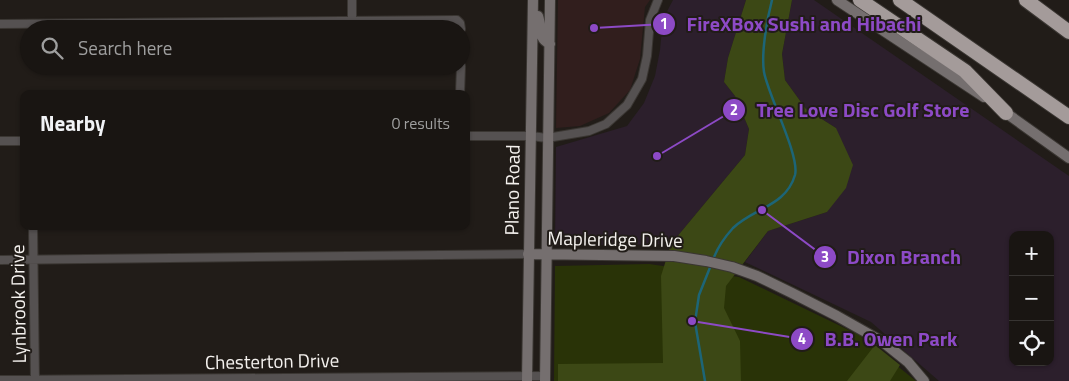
<!DOCTYPE html>
<html lang="en">
<head>
<meta charset="utf-8">
<style>
	body { margin:0; font-family:"Titillium Web",sans-serif; background:#262220; color:#f1f3f6 }
	.controls { position:absolute; right:15px; bottom:15px; display:grid; overflow:hidden; border-radius:10px; box-shadow:0 1px 4px #0004 }
	.controls button { width:45px; height:45px; display:grid; place-items:center; padding:0; border:0; border-bottom:1px solid #373432; background:#191512; color:#f1f3f6; font:25px sans-serif }
	.list { margin:0; padding:0; list-style:none }
	h2 { display:flex; justify-content:space-between; align-items:center; height:65px; margin:0; padding:0 20px; font-size:21px }
	h2 small { font-size:16px; font-weight:400; color:#9f9f9f }
	.icon { flex:none; width:28px; height:28px; fill:none; stroke:currentColor; stroke-width:2; stroke-linecap:round; stroke-linejoin:round }
	.map { position:relative; flex:none; width:1069px; height:381px; overflow:hidden }
	.search { position:absolute; background:#191512; box-shadow:0 1px 4px #0004; left:20px; top:20px; width:450px; height:55px; display:flex; align-items:center; gap:12px; box-sizing:border-box; padding:0 18px; border-radius:28px; color:#9f9f9f; font-size:19px }
	.panel { position:absolute; background:#191512; box-shadow:0 1px 4px #0004; left:20px; top:90px; width:450px; height:140px; border-radius:10px }
	.map>svg:first-child { display:block }
</style>
</head>
<body>
<div class="map">
<svg width="1069" height="381" viewBox="0 0 1069 381">
	<rect width="100%" height="100%" fill="#211c18"/>
	<path fill="#311e1d" d="M558,0H650L645,7L640,59L630,90L609,113L580,126L556,128Z"/>
	<path fill="#2c1f2c" fill-rule="evenodd" d="M673,0H746L728,58L724,82L735,96L749,129L745,155L671,244L555,246L556,147L627,126L644,103L655,76L660,50L663,19Z
		M792,0H814L1069,176V381H939L871,322L745,262L768,231L827,212L836,128L806,109L785,80L782,54ZM1013,235H1050V362H1013Z"/>
	<path fill="#293307" d="M649,264L739,277L859,335L916,381H554L555,266Z"/>
	<path fill="#3c4815" d="M746,0H792L782,54L785,80L806,109L836,128L853,165L846,188L827,212L768,231L726,286L724,308L740,341L741,381H558V364L663,363L661,276L671,244L745,155L749,129L735,96L724,82L728,58Z
		M875,345L900,365L890,381H847Z"/>
	<g fill="none" stroke-linecap="round" stroke-linejoin="round">
		<path stroke="#1d6577" stroke-width="2.5" d="M713,260C717,248 724,238 733,228C754,208 786,206 795,175C800,156 768,95 764,72C761,53 767,19 772,0
			M705,381L695,322L699,295L711,265"/>
		<defs>
			<path id="street" d="M352,0V20
				M0,24L457,20L460,23L461,29
				M460,94L461,66
				M466,136H531L547,138L589,131L606,124L627,105L642,79L647,56L650,20L658,0
				M0,141H24
				M33,226L35,381
				M0,260L528,254
				M0,380L545,376"/>
			<path id="secondary" d="M837,0L984,97
				M538,16C542,27 537,38 550,44
				M1002,110L1069,158
				M528,254L674,256L706,261L732,267L757,276L792,293L837,316L883,342L908,362L924,381
				M527,381L533,0
				M545,381L550,0"/>
			<path id="highway" d="M860,0L965,71L1006,113
				M900,0L1069,117
				M1026,0L1069,32"/>
		</defs>
		<use href="#street" stroke="#3a3632" stroke-width="10"/>
		<use href="#secondary" stroke="#3a3632" stroke-width="12"/>
		<use href="#highway" stroke="#3a3632" stroke-width="16"/>
		<use href="#street" stroke="#555151" stroke-width="8"/>
		<use href="#secondary" stroke="#756f6f" stroke-width="10"/>
		<use href="#highway" stroke="#a49b9a" stroke-width="14"/>
	</g>
	<g text-anchor="middle" stroke-width="4" stroke-linejoin="round" paint-order="stroke">
		<g font-size="19" fill="#f4f1ee" stroke="#211c18">
			<text transform="translate(512 190) rotate(-89)" y="7">Plano Road</text>
			<text transform="translate(615 239) rotate(1)" y="7">Mapleridge Drive</text>
			<text transform="translate(18 304) rotate(-91)" y="7">Lynbrook Drive</text>
			<text transform="translate(272 361) rotate(-1)" y="7">Chesterton Drive</text>
		</g>
	</g>
	<path fill="none" stroke="#8d4ac6" stroke-width="2" d="M594 28L664 24M657 156L734 110M762 210L825 257M692 321L802 339"/>
	<g fill="#8d4ac6" stroke="#211c18" stroke-width="2">
		<circle cx="594" cy="28" r="5"/>
		<circle cx="657" cy="156" r="5"/>
		<circle cx="762" cy="210" r="5"/>
		<circle cx="692" cy="321" r="5"/>
		<circle cx="664" cy="24" r="12"/>
		<circle cx="734" cy="110" r="12"/>
		<circle cx="825" cy="257" r="12"/>
		<circle cx="802" cy="339" r="12"/>
	</g>
	<g font-size="15" text-anchor="middle" font-weight="bold" fill="#fff">
		<text x="664" y="29">1</text>
		<text x="734" y="115">2</text>
		<text x="825" y="262">3</text>
		<text x="802" y="344">4</text>
	</g>
	<g font-size="20" text-anchor="middle" font-weight="bold" fill="#8d4ac6" stroke="#211c18" stroke-width="4" stroke-linejoin="round" paint-order="stroke">
		<text x="804" y="31">FireXBox Sushi and Hibachi</text>
		<text x="863" y="117">Tree Love Disc Golf Store</text>
		<text x="904" y="264">Dixon Branch</text>
		<text x="891" y="346">B.B. Owen Park</text>
	</g>
</svg>
<div class="controls">
<button>+</button>
<button>−</button>
<button><svg class="icon" aria-label="locate" viewBox="0 0 24 24"><circle cx="12" cy="12" r="6"/><path d="M12 2v4M12 18v4M2 12h4M18 12h4"/></svg></button>
</div>
<div class="search"><svg class="icon" aria-label="search" viewBox="0 0 24 24"><circle cx="10" cy="10" r="6"/><path d="M15 15l6 6"/></svg>Search here</div>
<section class="panel">
<h2>Nearby<small>0 results</small></h2>
<ul class="list">
</ul>
</section>
</div>
</body>
</html>
